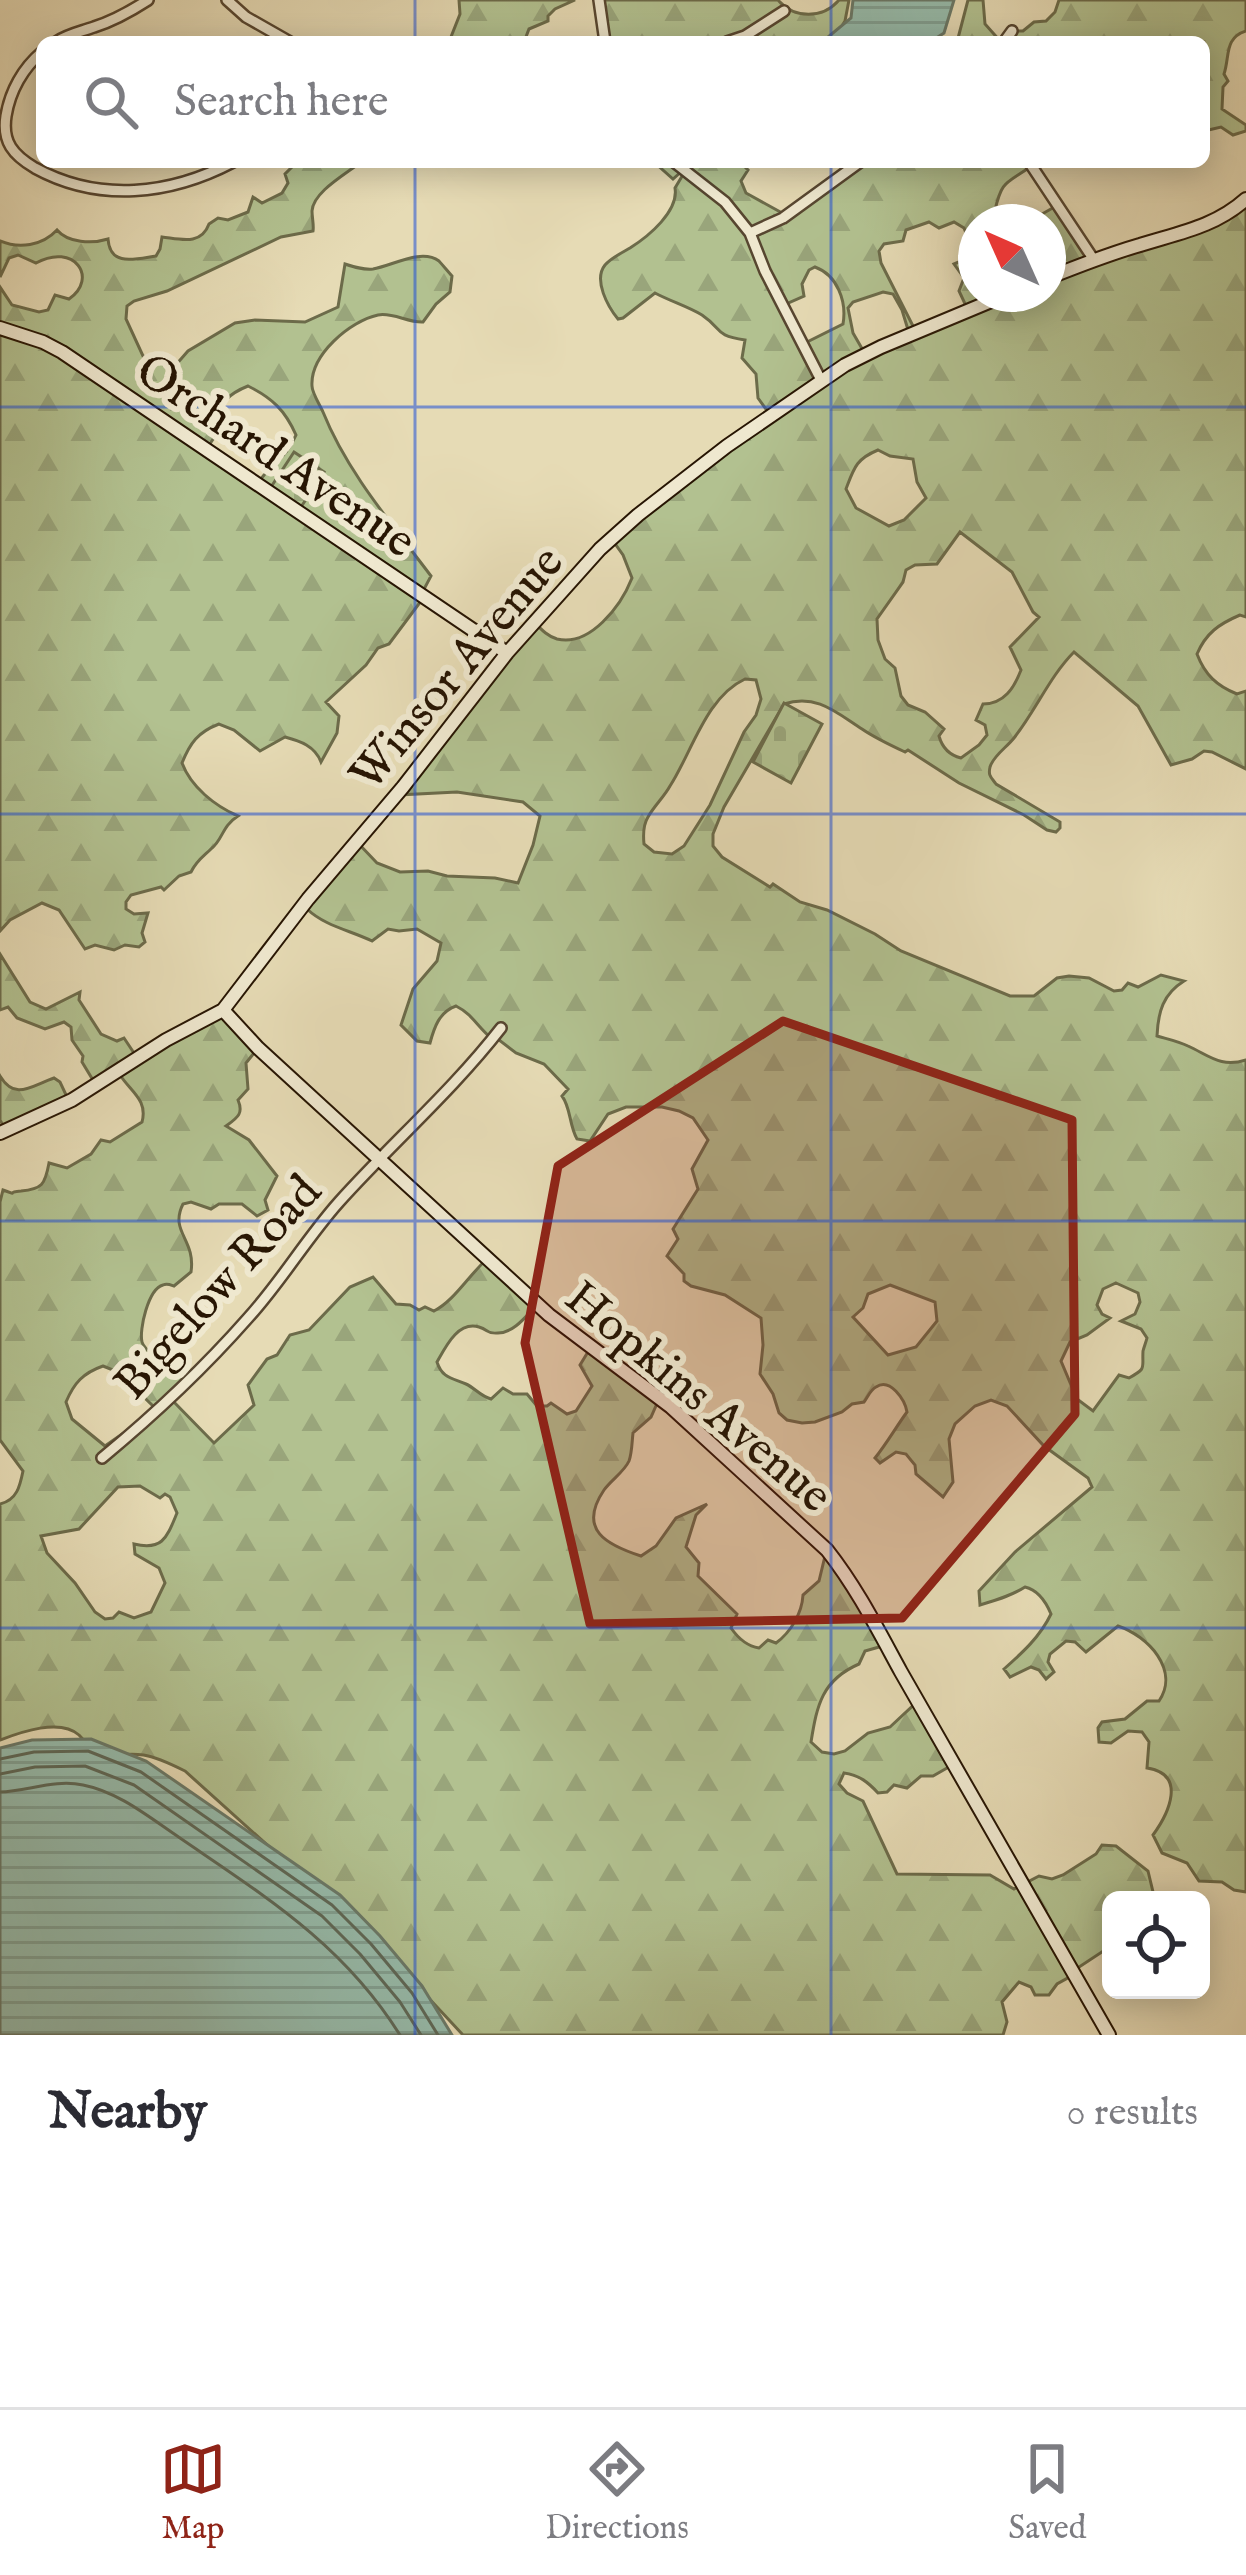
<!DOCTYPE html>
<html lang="en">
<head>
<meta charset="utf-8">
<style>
	body { margin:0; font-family:"IM FELL English",serif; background:#f7f7f7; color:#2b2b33 }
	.controls { position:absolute; right:36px; bottom:36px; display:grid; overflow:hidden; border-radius:18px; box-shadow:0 6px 30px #0003 }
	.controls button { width:108px; height:108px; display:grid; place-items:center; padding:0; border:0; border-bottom:3px solid #e1e1e2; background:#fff; color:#2b2b33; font:60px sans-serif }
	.compass { position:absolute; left:958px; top:204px; width:108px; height:108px; border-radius:50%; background:#fff; box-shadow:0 6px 30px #0003; rotate:315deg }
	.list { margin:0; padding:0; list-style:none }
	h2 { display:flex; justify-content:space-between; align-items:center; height:156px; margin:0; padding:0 48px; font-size:51px }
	h2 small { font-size:39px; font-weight:400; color:#7c7c81 }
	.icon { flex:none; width:66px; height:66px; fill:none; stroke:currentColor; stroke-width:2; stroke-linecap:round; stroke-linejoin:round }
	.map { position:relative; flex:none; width:1246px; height:2035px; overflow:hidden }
	.search { position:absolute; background:#fff; box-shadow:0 6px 30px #0003; left:36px; right:36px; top:36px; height:132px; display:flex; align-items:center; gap:30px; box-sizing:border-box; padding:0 42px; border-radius:18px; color:#7c7c81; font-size:45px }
	.sheet { height:372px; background:#fff }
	nav { display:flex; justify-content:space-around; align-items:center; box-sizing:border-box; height:168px; border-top:3px solid #e1e1e2; background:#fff; font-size:33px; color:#7c7c81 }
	nav a { display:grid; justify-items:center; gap:6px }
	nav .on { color:#8f2418 }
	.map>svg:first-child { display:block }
</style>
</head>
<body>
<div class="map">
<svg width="1246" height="2035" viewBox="0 0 1246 2035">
	<defs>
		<pattern id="forest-firs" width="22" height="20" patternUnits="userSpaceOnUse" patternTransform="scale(3)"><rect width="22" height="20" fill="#b2c190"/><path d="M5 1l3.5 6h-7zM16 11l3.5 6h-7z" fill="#99a57b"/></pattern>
		<pattern id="cemetery-stones" width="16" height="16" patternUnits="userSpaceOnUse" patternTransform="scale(3)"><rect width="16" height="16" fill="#b2c190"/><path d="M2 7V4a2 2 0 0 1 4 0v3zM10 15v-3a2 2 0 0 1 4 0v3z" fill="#99a57b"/></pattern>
		<pattern id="water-rules" width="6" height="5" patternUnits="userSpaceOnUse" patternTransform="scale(3)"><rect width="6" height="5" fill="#96bbab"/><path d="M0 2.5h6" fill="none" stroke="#81a092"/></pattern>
	</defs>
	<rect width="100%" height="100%" fill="#e6dbb5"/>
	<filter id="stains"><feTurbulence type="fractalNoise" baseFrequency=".00167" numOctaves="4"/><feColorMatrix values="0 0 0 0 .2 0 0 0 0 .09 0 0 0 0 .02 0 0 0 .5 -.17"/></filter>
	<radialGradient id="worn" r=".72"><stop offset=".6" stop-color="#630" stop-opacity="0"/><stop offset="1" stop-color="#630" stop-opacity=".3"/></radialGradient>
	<path fill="url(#forest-firs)" stroke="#6c6b4a" stroke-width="3" fill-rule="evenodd" d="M459,0H575L555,9L548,16V21L529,29L524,42H449L460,14Z
		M604,0H778C794,19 823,19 839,0H849L845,21L832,42H604Z
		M968,0H983L985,24L1001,42H957Z
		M1059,0H1246V31C1224,38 1230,56 1224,74L1228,81L1223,87L1222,109L1246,125V131L1233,135L1221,127L1204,131V42H1002L1010,31H1023L1034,22L1046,21L1055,12Z
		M302,162H361C346,174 313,192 312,211C312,218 314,225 313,231L281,237L167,291L134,301L127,306L126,319L143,356L174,367L188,351L235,323L255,320L305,322L338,307L345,264C354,267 363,270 373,269C392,266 421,248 439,261C440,262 451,275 452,276L450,292L436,304L423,322C408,323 393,312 378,315C350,321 310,355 312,386C312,393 320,405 323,412C347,472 392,524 431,576L422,593L424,597L389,644L378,648L366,665L326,702L339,716L337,733L321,762C315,746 300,741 285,737L260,751L234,730L219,724C198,732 190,743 182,763C191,787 215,806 238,816C222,826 223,839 212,848C203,857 197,860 191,872L179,876L164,890L161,887L131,895L126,902V909L134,914L148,913L142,933L145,942L139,947L125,945L114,950L95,945L85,949L59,910L42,903L10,920L0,931V287L12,305L39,312L48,310L55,295L69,299C99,278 74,242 36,263L18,255L9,258L0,277V241C19,249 42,246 57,230C68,243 92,244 108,239C110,267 135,259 156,256L160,249L162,237C180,239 201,246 209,224L218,218L228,220L248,212L253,197L262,203L282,193L288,183L285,174L295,164ZM248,386C272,398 285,410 296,435C286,459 271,463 258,483L207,448L218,432L213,421C222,402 228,394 248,386Z
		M654,162H740L748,170L741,181L746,193L784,214L858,162H1028L1030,167C1006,184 1002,180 995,210L1002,222H976V294H1048V222H1037L1042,214L1058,205L1092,257L1196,228L1246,197V617L1240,615C1219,624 1206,633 1197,654C1205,675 1217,686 1237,694L1246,691V769L1212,752L1204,751L1192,759L1171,765L1138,706L1074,652C1050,676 1036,710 1014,738C1007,747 993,756 990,767C988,776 991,777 996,784L1060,822V828L1056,832L1047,830L1024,815L959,783L908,750L905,752C890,745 875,738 862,729C837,713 816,693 784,704L724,807L713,834V846L722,857L770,887L773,884L800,902L827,910L875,934L901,951L1010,996H1034L1057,978L1069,976L1089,978L1114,991L1122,990L1128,983L1138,987L1161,975L1184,981C1163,994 1158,1012 1157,1036C1167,1039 1178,1041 1188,1046C1210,1056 1221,1068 1246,1060V1892L1234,1890L1222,1882L1199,1881L1187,1863L1162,1853L1153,1835C1169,1813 1187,1774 1147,1768L1149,1742L1142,1732L1128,1731L1111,1743L1099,1742L1098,1728L1102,1722L1125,1719L1147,1701H1159C1180,1670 1148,1636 1118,1626L1086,1652L1075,1642L1066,1641L1050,1654L1048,1662L1054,1672L1046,1679L1039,1670L1031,1667L1010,1677L1004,1669C1022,1653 1040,1637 1051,1614C1046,1602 1038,1590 1025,1587C1011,1596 996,1600 980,1605L979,1591L1015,1552L1092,1487L1088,1478L1044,1446L1007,1406L991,1400L975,1406L955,1424L949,1439L953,1482L943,1497L916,1474L915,1465L906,1454L896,1452L880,1463L875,1458C887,1443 896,1427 907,1412C905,1400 890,1377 876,1387C870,1390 868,1397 864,1402L852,1404L842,1412L815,1422L802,1423L787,1420L779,1413L773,1394L760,1374L763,1345L761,1318L725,1295L691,1286L684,1281V1274L667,1256L678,1239L673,1229L698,1189L692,1169L708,1140L693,1118L679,1111L662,1107H626L608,1114L590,1141L577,1139C569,1125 571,1108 562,1096L568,1089L544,1064L516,1053L494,1036L491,1038C477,1026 472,1014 456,1006C439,1012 434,1028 430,1043L417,1041L401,1025L413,989L437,961L441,943L417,929L399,931L388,929L372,941C349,930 325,926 307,909L358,843L377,863L400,872L428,871L447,876L495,878L518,883L533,845L540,816L523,802L457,792L397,795L534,622C541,629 547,636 557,639C590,647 621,606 632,578L623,555L611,538L768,412L758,398L756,374L742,358L745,340C713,335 724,330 702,315C689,307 670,301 655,293L623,318L618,319C608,307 593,280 605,265C611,258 623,252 630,248C649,236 679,211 675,188L684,173L682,171L673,179ZM929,222L939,228L954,222L964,228L972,248L966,259L954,264L964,278L959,291L967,308L915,330L881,263L879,251L884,244L903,241L906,230ZM815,267C837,275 847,301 843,324L803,344L784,305L804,296L802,284L809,270ZM883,292L893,294L902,310L909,333L864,352L853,333L848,308L853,302ZM878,450L890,456L913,459L917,482L926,498L904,520L889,526L856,508L846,489C854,468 856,459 878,450ZM960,532L1012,572L1033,612L1039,617L1010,647L1021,670C1014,688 1004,704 983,704L976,720L985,725L987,735L979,745L961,758C949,755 942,747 939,736L944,729L925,712L908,705L901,696L895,668L885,659L878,640L877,619L903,582L906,570L915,565L937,564ZM745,679L756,680L761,699L756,715L744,732L710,805L684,846L672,854L654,852L644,844C643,834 643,825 648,817C654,806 664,797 670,786C692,752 706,697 745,679ZM1116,1283L1138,1293L1140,1302L1135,1314L1121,1321L1141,1329L1147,1338C1146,1342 1144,1347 1143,1351C1142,1369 1147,1368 1129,1378L1119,1375L1093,1411L1077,1399L1061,1361L1070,1342L1087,1335L1110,1318L1102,1314L1097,1305L1103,1289ZM890,1285L935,1302L937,1321L916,1347L888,1355L853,1317L863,1308L868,1294Z
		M0,954L30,1002L46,1009L80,992L79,1000L101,1034L117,1041L124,1038L138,1059L220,1011L258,1048L246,1063L248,1089L238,1100C244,1114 237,1118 226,1126L249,1140L277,1176L265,1200L268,1210L257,1216L242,1204H219L211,1209L191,1202L183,1204C169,1232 196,1239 191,1272L174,1286C171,1285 167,1283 163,1285C148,1289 139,1330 142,1342C143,1346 146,1348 148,1351L167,1354L190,1374L170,1398L214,1443L254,1405L248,1385L267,1359L277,1355L290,1335L309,1330L350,1287L373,1277L396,1304L410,1305L419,1310L425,1307L434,1311C454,1301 469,1275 487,1259L537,1305C527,1315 514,1333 498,1333C487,1334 489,1330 479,1327C458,1321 446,1346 437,1362C442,1378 452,1378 466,1384C475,1388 480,1396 491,1399L503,1388L513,1394H527L537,1406H547L551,1403L567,1414L576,1411L592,1386L580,1365L591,1347L659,1399L651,1417L633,1433C632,1441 632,1453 629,1461C624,1472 611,1480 604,1490C577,1530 607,1545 641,1556L656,1546L676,1518L707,1504L696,1515L686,1547L699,1563L698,1576L737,1614L731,1628C738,1638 746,1646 759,1648L768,1640L776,1643C791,1632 802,1613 803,1595L819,1581L826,1552L886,1645L865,1651L859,1664C822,1680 817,1705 811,1742L822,1752L834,1754L845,1751L868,1733L890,1727L918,1701L954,1764L933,1776H921L907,1788L894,1785L887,1792L878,1793C868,1782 859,1775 844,1773L839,1784L847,1793L863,1801L897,1874L990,1875L1014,1889L1039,1876L1052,1879L1063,1875L1096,1854L1102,1845L1116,1846L1148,1871L1153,1892L1147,1900H1111V1946L1073,1971V1975L1057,1984L1049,1995H1035L1031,1987L1019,1982L1002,2002L1007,2022L1003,2035H463L385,1951L185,1771C147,1752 141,1752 99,1757C91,1750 86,1742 79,1735C60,1718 21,1732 0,1740V1504C17,1500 20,1486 23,1471L0,1440V1202L3,1190C21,1196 4,1192 21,1191C42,1189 45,1185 49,1163L67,1168L91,1154L101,1140L110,1142L142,1122C148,1100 131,1092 120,1075L96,1085L82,1062L83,1056L72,1040L71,1027L64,1022L45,1029L17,1018L8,1007L0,1010ZM103,1366L118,1372L154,1407L135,1425L105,1446L72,1419L66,1402C74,1383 83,1373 103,1366ZM140,1486L160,1498L165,1494L170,1497L177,1513C167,1537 163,1551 134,1544L135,1554L159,1568L165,1583L151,1612L134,1618L119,1612L113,1618L105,1619L95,1612L75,1583L47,1553L41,1536L79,1529L118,1487Z
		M0,1076C15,1101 31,1086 54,1078L60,1082L68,1099L5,1129L0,1120Z"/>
	<path fill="url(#cemetery-stones)" stroke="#6c6b4a" stroke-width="3" d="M294,452L324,472L301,507L271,487Z
		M784,703L822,724L791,783L753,762Z"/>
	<path fill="url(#water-rules)" stroke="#6a7968" stroke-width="3" d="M853,0H954L944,33L930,42H822L851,18Z
		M91,1739L146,1761L340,1895L380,1936L422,1986L452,2035H0V1748L32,1740Z"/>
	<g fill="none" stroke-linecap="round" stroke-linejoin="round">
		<path stroke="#5e6857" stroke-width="3" d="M0,1759L34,1752L88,1751L141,1772L332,1905L371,1944L412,1993L438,2035
			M0,1774L35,1767L85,1766L134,1785L322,1916L360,1954L400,2002L421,2035
			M0,1792C28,1791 55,1779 83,1785C119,1792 150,1818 180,1838C266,1897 343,1944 400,2035"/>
		<defs>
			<path id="street" d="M227,0L246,17L290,42
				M599,0L605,42
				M56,42C68,34 80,32 94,27C113,21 131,11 148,0
				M727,42L745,36L784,11
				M1004,42L1012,31
				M42,52C23,68 10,91 6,116C2,142 13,155 35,168C99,203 170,195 233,162
				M674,162L725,202L750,233L765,271L821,380
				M1029,162L1094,260
				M750,233L783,218L860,162
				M102,1458C154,1415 204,1368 248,1318C281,1282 306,1239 339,1202C392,1143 452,1091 501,1028"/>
			<path id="secondary" d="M1048,278C1078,266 1109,254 1140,245C1178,233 1215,227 1246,199
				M0,328L43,342L62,352L507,653
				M223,1010L258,1048L549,1315L671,1407L827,1550C857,1588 878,1630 901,1672L1109,2035
				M0,1133L72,1100L166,1040L223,1010L308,899L403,787L507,653L600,549L638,515L727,446L845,365L881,347L1008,294"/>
		</defs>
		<use href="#street" stroke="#574630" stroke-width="14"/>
		<use href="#secondary" stroke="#271503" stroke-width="16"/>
		<use href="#street" stroke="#efe8cf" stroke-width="9"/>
		<use href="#secondary" stroke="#efe8cf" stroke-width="12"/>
	</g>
	<path fill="#8f2418" fill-opacity="0.2" stroke="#8f2418" stroke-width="9" stroke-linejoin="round" d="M783,1021L1072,1120L1075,1414L902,1618L590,1624L525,1343L558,1166Z"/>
	<path fill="none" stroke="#1d4ed8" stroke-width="3" stroke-opacity="0.55" d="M415,0V42M831,0V42M415,162V2035M831,162V2035M0,407H1246M0,814H1246M0,1221H1246M0,1628H1246"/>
	<g text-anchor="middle" stroke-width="12" stroke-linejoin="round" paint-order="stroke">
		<g font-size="48" fill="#271503" stroke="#efe8cf">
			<text transform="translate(277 454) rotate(34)" y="17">Orchard Avenue</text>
			<text transform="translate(455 667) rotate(-50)" y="17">Winsor Avenue</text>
			<text transform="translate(216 1286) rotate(-48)" y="17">Bigelow Road</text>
			<text transform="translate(700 1395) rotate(40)" y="17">Hopkins Avenue</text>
		</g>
	</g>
	<rect width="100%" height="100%" filter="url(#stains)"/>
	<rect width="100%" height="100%" fill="url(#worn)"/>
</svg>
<div class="controls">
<button><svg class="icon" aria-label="locate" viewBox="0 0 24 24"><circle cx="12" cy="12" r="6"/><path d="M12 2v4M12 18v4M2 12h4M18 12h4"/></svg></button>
</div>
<svg class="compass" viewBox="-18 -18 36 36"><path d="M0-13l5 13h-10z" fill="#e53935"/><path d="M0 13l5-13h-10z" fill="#7c7c81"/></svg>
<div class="search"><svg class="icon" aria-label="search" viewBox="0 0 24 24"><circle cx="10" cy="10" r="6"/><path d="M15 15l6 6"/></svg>Search here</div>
</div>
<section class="sheet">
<h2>Nearby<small>0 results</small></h2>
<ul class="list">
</ul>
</section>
<nav>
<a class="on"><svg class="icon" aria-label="map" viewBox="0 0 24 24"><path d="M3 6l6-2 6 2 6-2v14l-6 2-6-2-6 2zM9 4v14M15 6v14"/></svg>Map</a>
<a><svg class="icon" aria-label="directions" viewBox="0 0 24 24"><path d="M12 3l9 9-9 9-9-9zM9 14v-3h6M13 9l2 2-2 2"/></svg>Directions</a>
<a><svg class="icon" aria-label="saved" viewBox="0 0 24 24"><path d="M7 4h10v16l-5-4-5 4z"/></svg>Saved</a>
</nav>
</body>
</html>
